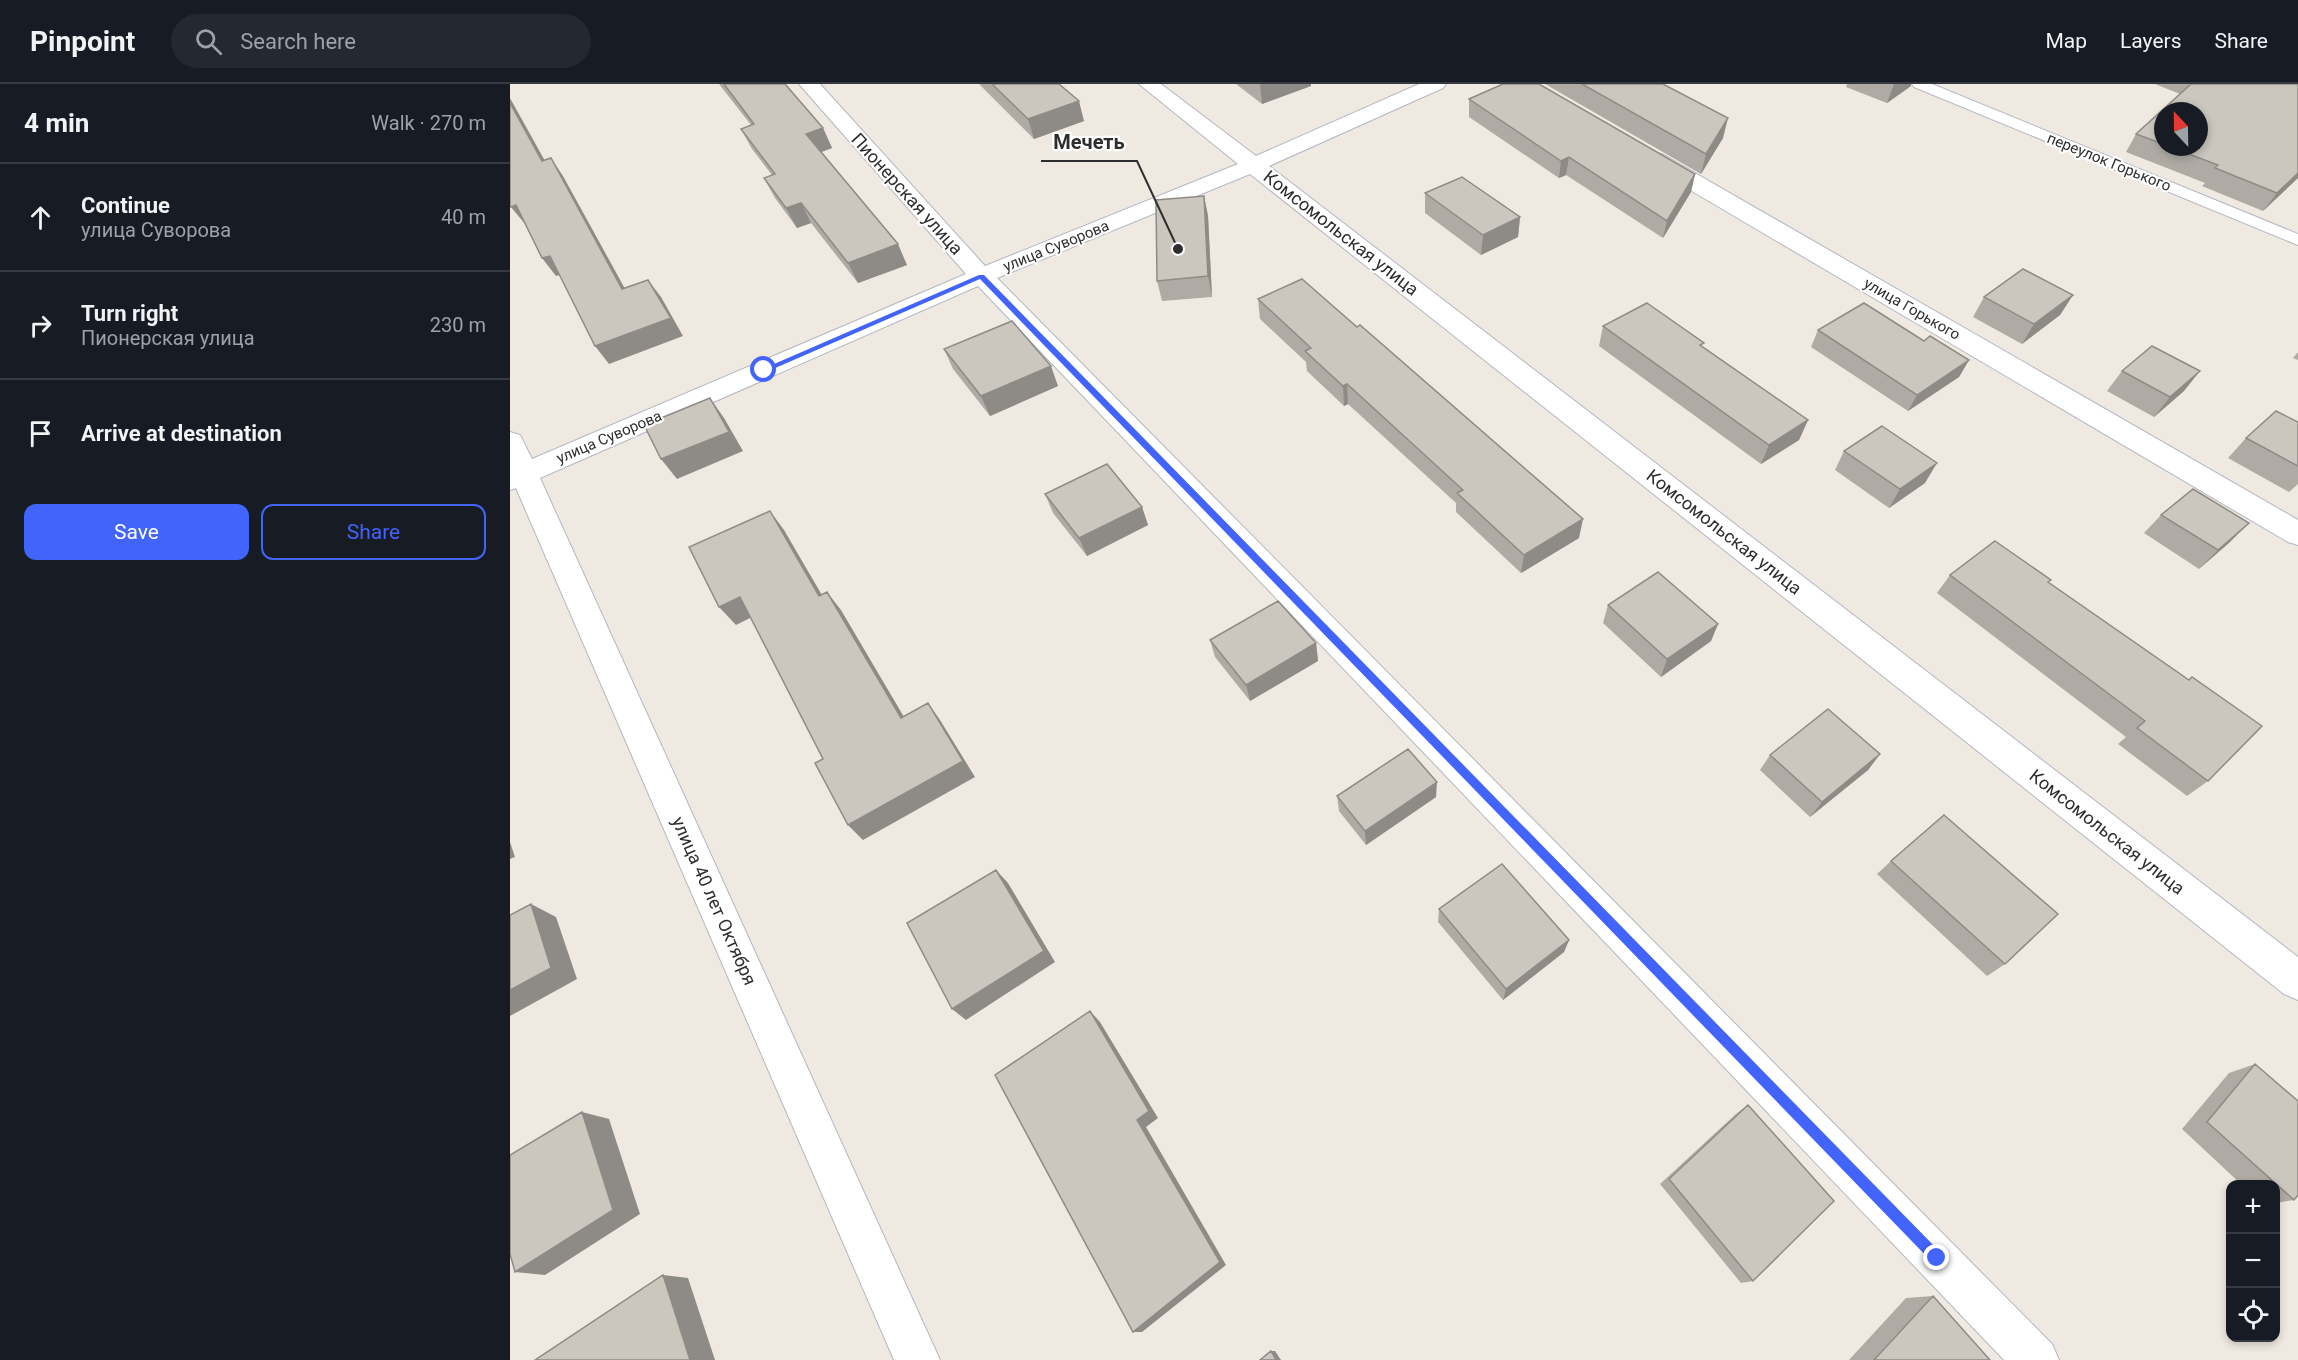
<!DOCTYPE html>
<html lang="en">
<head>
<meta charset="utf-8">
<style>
	body { margin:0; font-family:Roboto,sans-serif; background:#242831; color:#f1f3f6 }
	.controls { position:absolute; right:18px; bottom:18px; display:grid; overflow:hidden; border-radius:12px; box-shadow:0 3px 9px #0003 }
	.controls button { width:54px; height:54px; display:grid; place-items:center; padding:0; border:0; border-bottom:2px solid #363941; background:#171b24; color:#f1f3f6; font:30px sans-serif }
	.compass { position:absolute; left:1644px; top:18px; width:54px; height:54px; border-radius:50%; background:#171b24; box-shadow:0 3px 9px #0003; rotate:338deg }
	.stop { position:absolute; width:18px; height:18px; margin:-14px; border:4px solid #4264fb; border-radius:50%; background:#fff }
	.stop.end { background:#4264fb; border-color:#fff; box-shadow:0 2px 6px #0008 }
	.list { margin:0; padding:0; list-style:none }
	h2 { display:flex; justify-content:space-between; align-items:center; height:78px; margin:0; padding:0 24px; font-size:26px }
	h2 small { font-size:20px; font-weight:400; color:#9ea1a6 }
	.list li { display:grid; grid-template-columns:39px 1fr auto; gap:18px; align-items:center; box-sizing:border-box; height:108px; padding:0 24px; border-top:2px solid #363941 }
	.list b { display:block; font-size:22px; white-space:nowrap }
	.list p { margin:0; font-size:20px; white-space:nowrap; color:#9ea1a6 }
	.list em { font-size:20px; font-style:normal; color:#9ea1a6 }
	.actions { display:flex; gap:12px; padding:18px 24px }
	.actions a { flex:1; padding:14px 0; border:2px solid #4264fb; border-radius:12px; text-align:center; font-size:21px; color:#4264fb }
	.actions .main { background:#4264fb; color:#fff }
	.icon { flex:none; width:33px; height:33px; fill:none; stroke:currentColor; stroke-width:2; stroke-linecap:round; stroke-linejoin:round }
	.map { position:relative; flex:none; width:1788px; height:1276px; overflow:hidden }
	header { display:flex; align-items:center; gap:36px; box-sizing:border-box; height:84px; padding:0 30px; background:#171b24; border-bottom:2px solid #363941 }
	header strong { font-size:28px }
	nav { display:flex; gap:33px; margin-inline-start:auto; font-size:21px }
	.search { width:420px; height:54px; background:#242831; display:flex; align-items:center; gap:15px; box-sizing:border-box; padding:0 21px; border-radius:33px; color:#9ea1a6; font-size:22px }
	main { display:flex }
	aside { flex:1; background:#171b24 }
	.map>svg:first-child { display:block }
</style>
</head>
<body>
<header>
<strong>Pinpoint</strong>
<div class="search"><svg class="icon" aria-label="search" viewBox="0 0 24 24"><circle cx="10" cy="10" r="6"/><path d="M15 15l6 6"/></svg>Search here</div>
<nav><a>Map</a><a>Layers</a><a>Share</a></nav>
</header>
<main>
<aside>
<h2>4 min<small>Walk · 270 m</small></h2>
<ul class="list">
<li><svg class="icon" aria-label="ahead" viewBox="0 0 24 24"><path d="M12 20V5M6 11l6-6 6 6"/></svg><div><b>Continue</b><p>улица Суворова</p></div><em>40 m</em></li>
<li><svg class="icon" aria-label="right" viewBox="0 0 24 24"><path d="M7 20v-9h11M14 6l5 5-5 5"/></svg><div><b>Turn right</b><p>Пионерская улица</p></div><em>230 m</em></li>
<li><svg class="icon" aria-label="arrive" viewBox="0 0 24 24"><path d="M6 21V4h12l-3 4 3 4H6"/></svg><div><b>Arrive at destination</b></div></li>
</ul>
<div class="actions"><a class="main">Save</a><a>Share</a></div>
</aside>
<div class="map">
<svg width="1788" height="1276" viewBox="0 0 1788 1276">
	<rect width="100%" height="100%" fill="#efe9e1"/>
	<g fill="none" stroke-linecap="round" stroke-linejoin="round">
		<defs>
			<path id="service" d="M1402,0H1422L1788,150V161L1404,3Z"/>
			<path id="minor" d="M289,0H310L475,182L728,80L629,0H651L746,72L909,0H936L933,4L759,82L1788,873V916L1774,910L740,90L487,194L1542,1260L1549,1276H1494L468,202L30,394L430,1276H384L6,404L0,406V348L10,351L22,375L456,190Z
				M1144,69L1152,70L1788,436V461L1778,458L1136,80L1133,75L1136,70Z"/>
		</defs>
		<use href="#service" stroke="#b4b7c1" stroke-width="2"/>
		<use href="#minor" stroke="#b4b7c1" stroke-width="2"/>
		<use href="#service" fill="#fff" fill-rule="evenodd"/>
		<use href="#minor" fill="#fff" fill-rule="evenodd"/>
	</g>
	<path fill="#afaba4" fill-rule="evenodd" d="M209,0H275L313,44L322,64L311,68L397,181L348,199L301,139L287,144L265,114L254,94L262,91L242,65L231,45L241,41Z
		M469,0H549L574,37L524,55Z
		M726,0H801V2L752,20Z
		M1035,0H1153L1213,54L1191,90Z
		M1337,0H1401V2L1377,19L1336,3Z
		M1645,0H1788V94L1753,127L1692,102L1695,99L1616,68L1626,50L1670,10ZM1653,27L1689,63H1653Z
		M959,15L1185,90L1181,108L1153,154L1056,91L1049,94L959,33Z
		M915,109L1010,133L1008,153L971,171L915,129Z
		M694,112L698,132L702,213L652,217L647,197Z
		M1563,211L1550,231L1512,260L1463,233L1474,213Z
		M748,215L847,243L1069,454L1011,489L946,428V419L838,320L834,322L797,287L796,278L750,235Z
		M1093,242L1192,263L1298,336L1289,356L1251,380L1089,262Z
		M1308,246L1414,257L1459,276L1449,293L1398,327L1301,263Z
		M434,265L548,302L480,332L443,285Z
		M1788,268V276L1783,274Z
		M1612,287L1674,307L1644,333L1597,307Z
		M1788,338V400L1779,408L1718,374L1736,354Z
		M1334,367L1415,399L1379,424L1325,386Z
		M535,410L632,423L638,441L577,472L543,429Z
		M1651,431L1720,458L1689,485L1634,449Z
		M1440,491L1539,498L1698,697L1677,712L1608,660L1616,653L1427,509Z
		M1098,521L1208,540L1201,557L1151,593L1093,539Z
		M700,556L806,559L808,577L740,617L705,573Z
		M1370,670L1358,686L1300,733L1250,686L1260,671Z
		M827,712L926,713L856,761L829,727Z
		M1381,777L1495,880L1477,892L1367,790Z
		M929,825L1059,856L1054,868L993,916L928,838Z
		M1745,980L1784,1116L1766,1119V1101H1732L1672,1045L1719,989Z
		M1238,1021L1243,1197L1231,1199L1150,1100L1227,1029Z
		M1423,1212L1480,1276H1339L1396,1214Z"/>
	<path fill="#8e8b86" d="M750,0H801V2L752,20Z
		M1384,0H1401V2L1377,19Z
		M0,14L45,95L32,77L0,19Z
		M569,17L574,37L524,55L518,35Z
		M1218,34L1213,54L1191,90L1196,70Z
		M313,44L322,64L306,70L296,50Z
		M1059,73L1056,91L1049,94L1051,77Z
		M41,74L53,92L125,223L112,205Z
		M1788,89V94L1753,127L1767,109Z
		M1185,90L1181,108L1153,154L1157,137Z
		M694,112L698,132L702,213L698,192Z
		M291,119L301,139L287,144L276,124Z
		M6,121L20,139L15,140L1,123Z
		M1010,133L1008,153L971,171L973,151Z
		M388,160L397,181L348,199L338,179Z
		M40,172L54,190L46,192L32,174Z
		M138,196L151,213L173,252L99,280L85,262Z
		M1563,211L1550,231L1512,260L1524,240Z
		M1459,276L1449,293L1398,327L1407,311Z
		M541,282L548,302L480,332L471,312Z
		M1690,287L1674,307L1644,333L1660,313Z
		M837,300L838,320L834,322L833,302Z
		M200,314L214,334L233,367L167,395L151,375Z
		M1298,336L1289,356L1251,380L1259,361Z
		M1427,379L1415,399L1379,424L1390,405Z
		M632,423L638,441L577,472L569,454Z
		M260,427L274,446L323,530L309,512Z
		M1073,435L1069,454L1011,489L1014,471Z
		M1739,439L1720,458L1689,485L1708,466Z
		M317,508L331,526L404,650L391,634Z
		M230,513L246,531L226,541L209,523Z
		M1208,540L1201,557L1151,593L1157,575Z
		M806,559L808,577L740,617L736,601Z
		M418,619L430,636L465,693L353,756L338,741Z
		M1370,670L1358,686L1300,733L1312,718Z
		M927,698L926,713L856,761L855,747Z
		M0,758L5,773L0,775Z
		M486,786L498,799L545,878L456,936L442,925Z
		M21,820L46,833L67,895L0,932V906Z
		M1059,856L1054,868L993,916L996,905Z
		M580,927L590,938L648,1034L636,1043L716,1181L632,1248H623Z
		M72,1028L99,1035L130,1130L35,1191L5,1188Z
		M153,1191L178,1194L205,1276H180Z
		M761,1267H765L771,1276H766Z"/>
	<path fill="#cbc7bf" stroke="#8e8b86" stroke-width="1.5" d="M214,0H275L313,44L296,50L388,160L338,179L291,119L276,124L254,94L265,90L231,45L244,40Z
		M482,0H549L569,17L518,35Z
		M993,0H1029L1185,90L1157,137L1059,73L1051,77L959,15Z
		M1072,0H1153L1218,34L1196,70Z
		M1681,0H1788V89L1767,109L1705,84L1708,81L1660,63H1689V27H1653V60L1626,50Z
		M0,19L32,77L41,74L112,205L138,196L161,234L85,262L40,172L32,174L6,121L1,123L0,121Z
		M952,93L1010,133L973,151L915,109Z
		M694,112L698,192L647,197L646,116Z
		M1513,185L1563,211L1524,240L1474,213Z
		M792,195L847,243L850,241L1073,435L1014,471L947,409L953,406L837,300L833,302L795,267L801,264L748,215Z
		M1137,219L1194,259L1190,261L1298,336L1259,361L1093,242Z
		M1354,219L1414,257L1420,252L1459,276L1407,311L1308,246Z
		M502,237L541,282L471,312L434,265Z
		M1642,262L1690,287L1660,313L1612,287Z
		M200,314L219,348L151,375L134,341Z
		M1766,327L1788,338V382L1736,354Z
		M1372,342L1427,379L1390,405L1334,367Z
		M597,380L632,423L569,454L535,410Z
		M1683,405L1739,439L1708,466L1651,431Z
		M260,427L309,512L317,508L391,634L418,619L453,677L338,741L305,679L313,675L230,513L209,523L179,463Z
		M1485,457L1541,496L1538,498L1679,596L1682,593L1752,642L1698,697L1627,644L1635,637L1440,491Z
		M1148,488L1208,540L1157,575L1098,521Z
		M768,517L806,559L736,601L700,556Z
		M1318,625L1370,670L1312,718L1260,671Z
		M898,665L927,698L855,747L827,712Z
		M1434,731L1548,830L1495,880L1381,777Z
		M992,780L1059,856L996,905L929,825Z
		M486,786L534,867L442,925L397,839Z
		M21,820L41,884L0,906V831Z
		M580,927L639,1027L627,1036L710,1178L623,1248L485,991Z
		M1745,980L1788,1017V1111L1784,1116L1697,1038Z
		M1238,1021L1324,1117L1243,1197L1159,1095Z
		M72,1028L103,1126L5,1188L0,1170V1071Z
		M153,1191L180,1276H25Z
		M1423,1212L1480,1276H1364Z
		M761,1267L766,1276H750Z"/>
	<path fill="#4264fb" d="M469,191H474L1432,1170L1434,1174L1432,1179L1427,1181L1423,1179L470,195L256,288L250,286Z"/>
	<g text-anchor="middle" stroke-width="4.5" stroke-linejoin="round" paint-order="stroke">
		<g font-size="15" fill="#2e2e2e" stroke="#fff">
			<text transform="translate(1599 78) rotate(22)" y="5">переулок Горького</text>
			<text transform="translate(546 162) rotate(-22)" y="5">улица Суворова</text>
			<text transform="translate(1402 225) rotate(30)" y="5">улица Горького</text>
			<text transform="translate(99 353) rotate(-23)" y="5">улица Суворова</text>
		</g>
		<g font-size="18" fill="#2e2e2e" stroke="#fff">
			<text transform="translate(397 110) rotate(48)" y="6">Пионерская улица</text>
			<text transform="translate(831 149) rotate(38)" y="6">Комсомольская улица</text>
			<text transform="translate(1214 448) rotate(38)" y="6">Комсомольская улица</text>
			<text transform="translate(1597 748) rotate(38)" y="6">Комсомольская улица</text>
			<text transform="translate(204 817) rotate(66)" y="6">улица 40 лет Октября</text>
		</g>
	</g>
	<path fill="none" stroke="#2e2e2e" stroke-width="2" d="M668 165L627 77H531"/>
	<circle fill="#2e2e2e" stroke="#fff" stroke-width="2" cx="668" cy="165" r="6"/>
	<g font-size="20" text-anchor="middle" font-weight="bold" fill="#2e2e2e" stroke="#fff" stroke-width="4.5" stroke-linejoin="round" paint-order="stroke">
		<text x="579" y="65">Мечеть</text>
	</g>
</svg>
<div class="controls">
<button>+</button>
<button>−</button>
<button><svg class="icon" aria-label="locate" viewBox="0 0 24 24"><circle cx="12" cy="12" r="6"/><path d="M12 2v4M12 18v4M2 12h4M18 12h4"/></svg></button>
</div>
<svg class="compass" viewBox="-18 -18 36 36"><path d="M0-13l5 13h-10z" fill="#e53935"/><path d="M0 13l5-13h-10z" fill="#9ea1a6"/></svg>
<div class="stop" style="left:254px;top:286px"></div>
<div class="stop end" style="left:1427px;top:1174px"></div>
</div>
</main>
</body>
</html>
